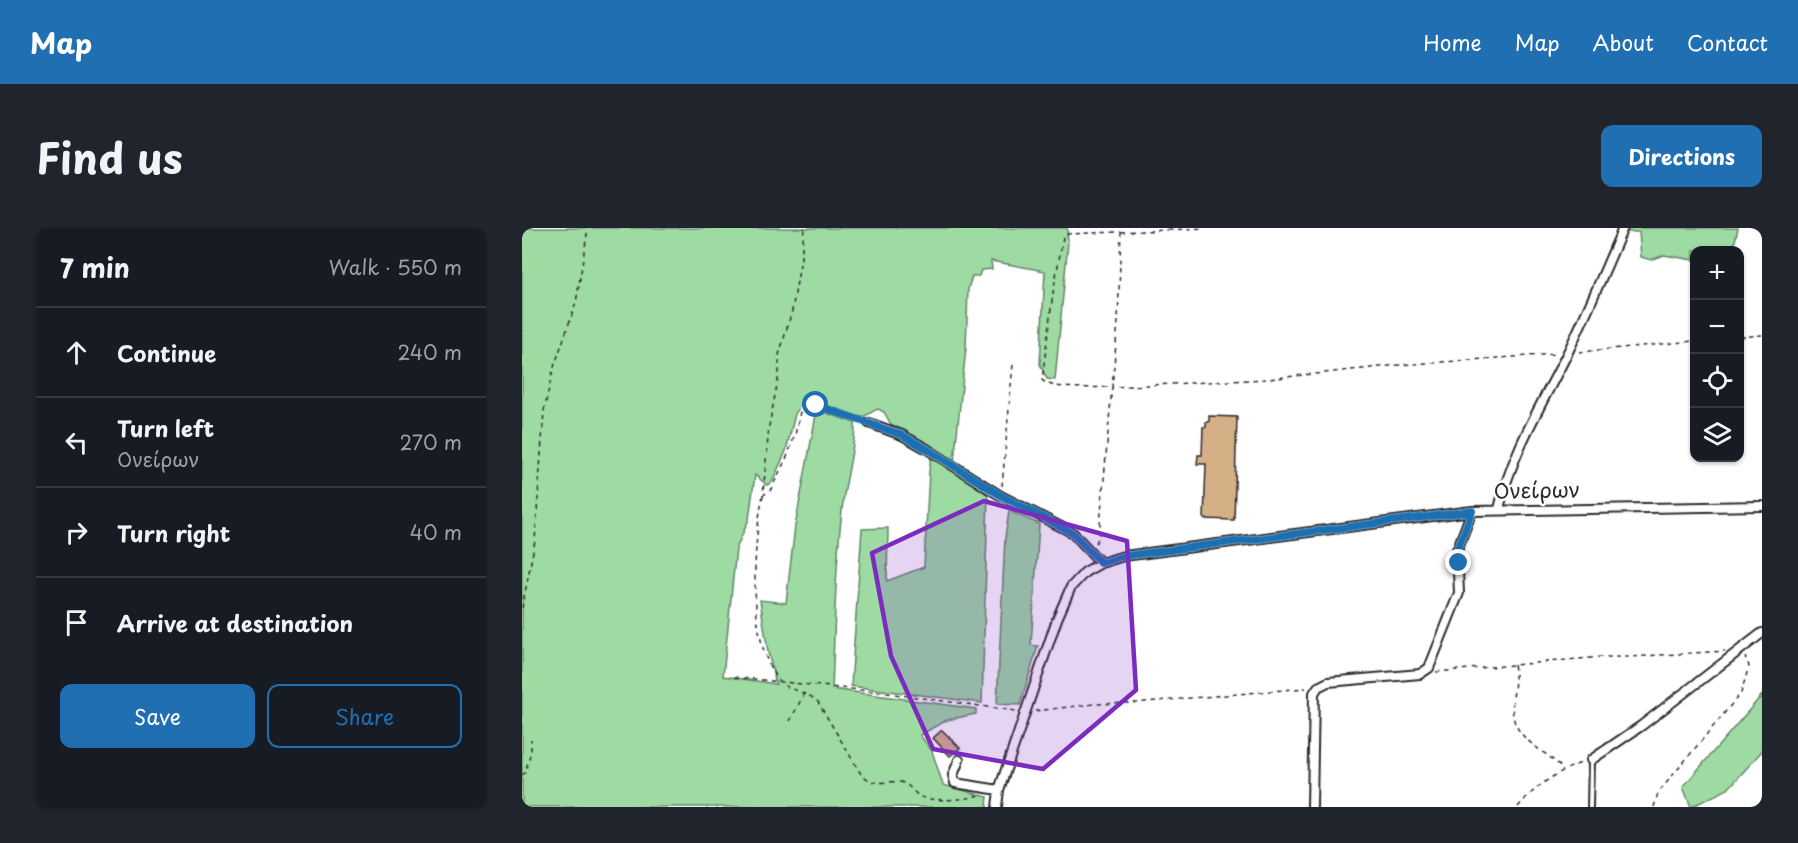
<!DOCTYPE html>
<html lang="en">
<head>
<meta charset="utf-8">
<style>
	body { margin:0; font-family:"Playpen Sans",sans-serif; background:#20242c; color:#f1f3f6 }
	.controls { position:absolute; right:18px; top:18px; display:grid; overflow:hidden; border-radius:12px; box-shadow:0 2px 4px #0004 }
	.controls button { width:54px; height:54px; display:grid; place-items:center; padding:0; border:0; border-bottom:2px solid #363941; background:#171b24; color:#f1f3f6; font:30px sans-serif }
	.stop { position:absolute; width:18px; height:18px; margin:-14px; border:4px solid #1f6fb2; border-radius:50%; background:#fff }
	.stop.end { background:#1f6fb2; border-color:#fff; box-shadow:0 2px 6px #0008 }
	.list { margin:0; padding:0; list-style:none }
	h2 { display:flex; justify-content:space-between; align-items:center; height:78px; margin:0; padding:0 24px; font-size:26px }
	h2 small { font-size:20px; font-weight:400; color:#9ea1a6 }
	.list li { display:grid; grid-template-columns:39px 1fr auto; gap:18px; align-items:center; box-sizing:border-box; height:90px; padding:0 24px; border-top:2px solid #363941 }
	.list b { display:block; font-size:22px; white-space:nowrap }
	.list p { margin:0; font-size:20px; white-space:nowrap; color:#9ea1a6 }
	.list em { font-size:20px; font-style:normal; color:#9ea1a6 }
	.actions { display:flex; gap:12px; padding:18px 24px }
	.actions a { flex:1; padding:14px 0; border:2px solid #1f6fb2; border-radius:12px; text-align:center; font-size:21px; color:#1f6fb2 }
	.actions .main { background:#1f6fb2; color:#fff }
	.icon { flex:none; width:33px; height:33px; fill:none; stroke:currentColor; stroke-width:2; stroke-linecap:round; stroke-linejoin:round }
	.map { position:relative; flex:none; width:1240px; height:579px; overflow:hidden; border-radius:12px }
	header { display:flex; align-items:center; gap:36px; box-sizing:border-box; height:84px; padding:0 30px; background:#1f6fb2; color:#fff }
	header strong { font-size:28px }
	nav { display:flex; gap:33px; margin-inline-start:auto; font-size:21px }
	.intro { display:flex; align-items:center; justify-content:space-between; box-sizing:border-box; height:144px; padding:0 36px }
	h1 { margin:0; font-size:42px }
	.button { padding:15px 27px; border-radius:12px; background:#1f6fb2; color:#fff; font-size:21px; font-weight:700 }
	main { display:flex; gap:36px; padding:0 36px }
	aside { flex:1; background:#171b24; border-radius:12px; box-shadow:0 2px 4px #0004 }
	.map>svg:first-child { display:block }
</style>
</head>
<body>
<header>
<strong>Map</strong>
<nav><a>Home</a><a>Map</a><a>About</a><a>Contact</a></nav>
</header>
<div class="intro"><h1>Find us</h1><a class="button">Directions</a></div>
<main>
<aside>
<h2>7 min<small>Walk · 550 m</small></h2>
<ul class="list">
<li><svg class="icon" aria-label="ahead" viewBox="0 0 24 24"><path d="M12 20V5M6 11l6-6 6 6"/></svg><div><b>Continue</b></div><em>240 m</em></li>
<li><svg class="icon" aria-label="left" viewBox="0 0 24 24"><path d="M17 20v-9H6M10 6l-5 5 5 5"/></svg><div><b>Turn left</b><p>Ονείρων</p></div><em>270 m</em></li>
<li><svg class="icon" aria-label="right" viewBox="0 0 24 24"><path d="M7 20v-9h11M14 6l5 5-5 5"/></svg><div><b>Turn right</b></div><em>40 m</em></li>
<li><svg class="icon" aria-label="arrive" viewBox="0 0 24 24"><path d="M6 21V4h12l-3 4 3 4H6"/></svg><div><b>Arrive at destination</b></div></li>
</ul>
<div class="actions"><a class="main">Save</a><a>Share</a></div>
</aside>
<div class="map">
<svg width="1240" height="579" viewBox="0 0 1240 579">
	<rect width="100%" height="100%" fill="#fff"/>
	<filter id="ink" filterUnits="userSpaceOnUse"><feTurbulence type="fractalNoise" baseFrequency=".0167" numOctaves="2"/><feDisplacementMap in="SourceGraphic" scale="12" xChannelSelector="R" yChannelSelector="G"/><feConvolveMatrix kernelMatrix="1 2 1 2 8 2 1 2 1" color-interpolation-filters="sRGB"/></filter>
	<g filter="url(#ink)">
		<path fill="#9ddba3" stroke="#648367" stroke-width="1.5" d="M0,0H545L546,14L533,152L525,151L518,136L523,43L469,33L470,41L459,42L457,48H450L446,61L444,120L432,234L370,198L362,184L356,181C350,183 345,188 339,189C319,189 305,171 279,176L273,186L264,223L250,254L245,257L233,247L227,291L214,321L201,448L254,456L246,424L238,372L264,375L273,298L294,187L300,183L333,195C335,203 324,254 322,267C313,331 313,396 310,461L454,481V486L425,492L398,507L410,523L421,557L466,569L465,579H0Z
			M1106,0H1216L1211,22H1172V32L1142,27L1129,32L1119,29L1117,4H1105Z
			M409,227L466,267L460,475L329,458L340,301L366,300L365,353L402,339L407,243Z
			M487,283L517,296L509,417L516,418L498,477L475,476L483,310Z
			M1240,467V523L1206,561L1169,579L1161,559Z"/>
		<path fill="#d5b087" stroke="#2b2b2b" stroke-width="1.5" d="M687,188L715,189L712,292L682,291L684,236H675L676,227H680L681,199H684V194H687Z
			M420,502L438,520L428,528L411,510Z"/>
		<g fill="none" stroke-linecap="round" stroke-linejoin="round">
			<defs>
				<path id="lane" d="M1068,579L1069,532"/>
				<path id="street" d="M347,195L380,207L405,221L479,268L551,305L579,335
					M977,281C989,226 1020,176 1045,126C1065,85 1083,42 1101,0
					M437,532L431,547L433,555L477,562
					M1069,532L1119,498L1240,405
					M475,579L477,562L535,391L549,359L563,344L579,335L602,328L950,283L1240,278
					M790,579L792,465L796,459L806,454L898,446L907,440L937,365L935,322L950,283"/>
			</defs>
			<use href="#lane" stroke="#2b2b2b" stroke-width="8"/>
			<use href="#street" stroke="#2b2b2b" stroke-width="12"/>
			<path stroke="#2b2b2b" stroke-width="1.5" stroke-dasharray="4.5 4.5" stroke-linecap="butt" d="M282,0L279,30L270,83L257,127V147L247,198L241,267L248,263L265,229L273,207L278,184L282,179L294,177L340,193
				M647,2L682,0
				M599,3L596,94L590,159L745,151L877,137L1034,126
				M1218,109L1240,107
				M1057,124L1172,113
				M480,258L491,136
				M241,267C231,314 225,412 256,452C265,463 285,463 296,474L339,546C355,560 361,552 378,554C386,555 391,564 397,568C407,574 447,572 456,567
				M574,315L577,308L590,159C575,159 530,163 520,152L531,65L541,9L544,6L646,2L647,0
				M0,380L13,313L22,183L31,142L54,75L66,0
				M992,437C996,455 987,475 992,492C999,515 1026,524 1041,541
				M914,444L1079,429H1107L1203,423
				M212,449L357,464L494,483
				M513,483L572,476L612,475L784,460
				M268,493L282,466
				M0,547L3,545L9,523V511
				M996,579C1014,558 1035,543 1062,534
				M1132,579L1136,565L1219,465L1227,438L1223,429"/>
			<use href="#lane" stroke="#fff" stroke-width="4"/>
			<use href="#street" stroke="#fff" stroke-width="8"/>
		</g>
	</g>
	<g fill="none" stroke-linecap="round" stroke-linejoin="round" filter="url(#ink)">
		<path stroke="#1f6fb2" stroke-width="8" d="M294,177L380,207L405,221L480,268L551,305L579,335L602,328L950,283L935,322L937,335"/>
	</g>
	<path fill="#7b2cbf" fill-opacity="0.2" stroke="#7b2cbf" stroke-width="4.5" stroke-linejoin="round" d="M462,273L605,313L614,462L521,541L411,521L369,428L350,325Z"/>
	<g text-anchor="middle" stroke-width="5" stroke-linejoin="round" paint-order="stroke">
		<g font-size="21" fill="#2b2b2b" stroke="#fff">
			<text transform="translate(1015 263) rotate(-1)" y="7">Ονείρων</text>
		</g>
	</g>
</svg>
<div class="controls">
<button>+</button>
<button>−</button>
<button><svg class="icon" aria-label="locate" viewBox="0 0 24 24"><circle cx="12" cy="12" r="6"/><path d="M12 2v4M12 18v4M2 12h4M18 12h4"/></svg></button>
<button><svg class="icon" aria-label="layers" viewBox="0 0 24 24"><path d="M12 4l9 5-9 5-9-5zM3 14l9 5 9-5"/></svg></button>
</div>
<div class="stop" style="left:294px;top:177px"></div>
<div class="stop end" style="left:937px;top:335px"></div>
</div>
</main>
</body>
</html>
